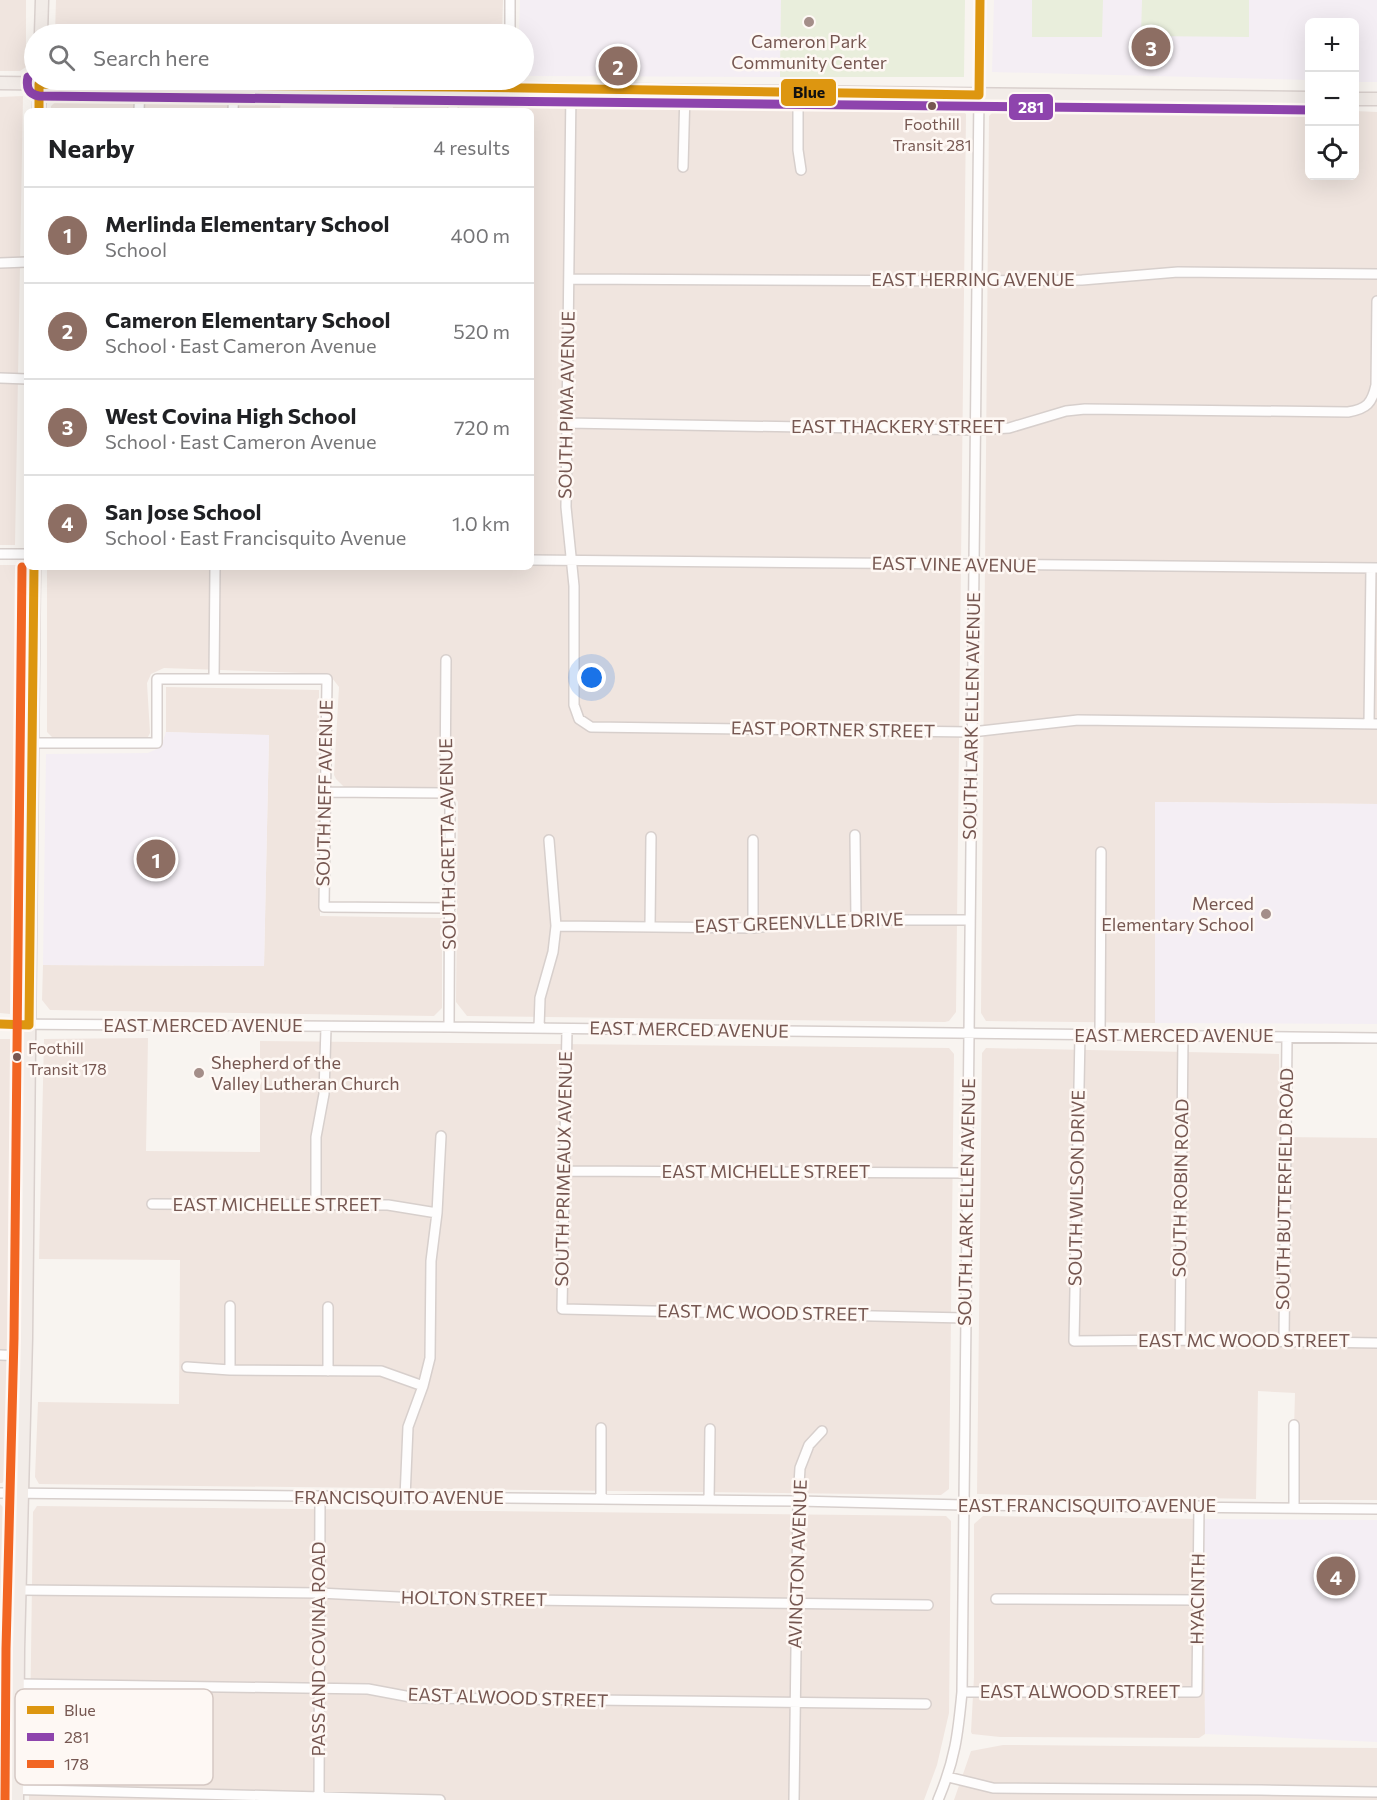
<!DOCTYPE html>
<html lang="en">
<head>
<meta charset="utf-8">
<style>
	body { margin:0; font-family:Commissioner,sans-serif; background:#f2f2f2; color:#202124 }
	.controls { position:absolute; right:18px; top:18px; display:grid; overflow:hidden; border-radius:9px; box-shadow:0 6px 24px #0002 }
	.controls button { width:54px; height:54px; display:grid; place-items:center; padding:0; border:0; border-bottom:2px solid #e0e0e0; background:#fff; color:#202124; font:30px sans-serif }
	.you { position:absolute; left:592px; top:678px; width:21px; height:21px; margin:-15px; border:4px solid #fff; border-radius:50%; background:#1a73e8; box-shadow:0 0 0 9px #1a73e833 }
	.badge { display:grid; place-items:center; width:39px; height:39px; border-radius:50%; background:#7c3aed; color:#fff; font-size:20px; font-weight:700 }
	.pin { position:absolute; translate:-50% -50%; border:3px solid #fff; box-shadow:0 2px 6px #0006 }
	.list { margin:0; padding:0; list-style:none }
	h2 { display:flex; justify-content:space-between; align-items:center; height:78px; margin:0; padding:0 24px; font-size:26px }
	h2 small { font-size:20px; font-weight:400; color:#757577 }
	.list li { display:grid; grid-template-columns:39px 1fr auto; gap:18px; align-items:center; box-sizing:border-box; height:96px; padding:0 24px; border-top:2px solid #e0e0e0 }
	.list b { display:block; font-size:22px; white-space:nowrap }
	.list p { margin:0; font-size:20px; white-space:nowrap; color:#757577 }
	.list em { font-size:20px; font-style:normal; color:#757577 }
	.icon { flex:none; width:33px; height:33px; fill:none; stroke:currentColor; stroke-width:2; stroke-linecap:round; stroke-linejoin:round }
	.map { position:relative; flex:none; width:1377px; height:1800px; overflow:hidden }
	.search { position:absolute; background:#fff; box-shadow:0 6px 24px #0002; left:24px; top:24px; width:510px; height:66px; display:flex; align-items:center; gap:15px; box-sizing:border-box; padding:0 21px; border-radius:33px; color:#757577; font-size:22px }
	.panel { position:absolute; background:#fff; box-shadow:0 6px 24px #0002; left:24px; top:108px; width:510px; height:462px; border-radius:9px }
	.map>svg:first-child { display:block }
</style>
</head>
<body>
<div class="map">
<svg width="1377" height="1800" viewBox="0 0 1377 1800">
	<rect width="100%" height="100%" fill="#f8f4f0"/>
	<path fill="#f0e5df" d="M0,0H26V67L20,71H0Z
		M56,0H503L502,34H55Z
		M23,96L15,545H0V97Z
		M60,98L281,99L280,111H51V106Z
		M393,99L960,108L966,114L956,1012L949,1021L945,1022L467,1016L456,1002L458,802L449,787H344L336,779L334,775L339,687L329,674L164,668L151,674L147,683L150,733L148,737H52L47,732V567H531V111H393Z
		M997,108L1309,111L1310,176H1354L1355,111L1377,112V804L1155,802V1023L986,1021L981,1013L989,116Z
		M0,565H16L10,1014L0,1013Z
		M166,687L319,690L320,916L442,918V1008L434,1016L50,1010L42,1000L43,965L264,966L269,736L166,732Z
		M148,1038L146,1151L260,1152V1041L949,1048L954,1054L949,1489L941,1495L39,1484L35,1477L38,1402L179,1404L180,1260L39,1259L44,1039Z
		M0,1039H12L15,1044L10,1476L2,1483H0Z
		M986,1048L1279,1054L1280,1137L1377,1138V1500H1292L1295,1393L1258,1391L1256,1499L977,1494L982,1053Z
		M0,1504L8,1512L3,1800H0Z
		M37,1506L946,1516L951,1521L949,1713L937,1765L924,1800H29L33,1512Z
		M983,1516L1204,1519L1205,1734L1199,1738L1000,1737L972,1734L971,1732L974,1677V1524Z
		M1003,1745L1377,1748V1800H954L971,1751Z"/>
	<path fill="#f4eef4" d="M520,0H781L780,77L528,76L524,72V34H519Z
		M994,0H1377V82H1355L1354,22H1310L1309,80L992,72Z
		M166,732L269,735L264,966L43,965L46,754L148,753L157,749L162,744Z
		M1155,802L1377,804V1024L1155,1023Z
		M1204,1519L1377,1520V1742L1205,1734Z"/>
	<path fill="#e9eedc" d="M781,0H965L964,77H780Z
		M1032,0H1103L1102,37H1032Z
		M1142,0H1249V37L1141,36Z"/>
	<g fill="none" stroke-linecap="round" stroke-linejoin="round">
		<defs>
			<path id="minor" d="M510,34V0
				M571,89L566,507L574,586V705L579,719L591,727L972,732L1078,720L1377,724
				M798,92V150L801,170
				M139,111L140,85
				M233,111L234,87
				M453,111V87
				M683,167L685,91
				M0,263L27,262
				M569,279L977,281L1082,280L1178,272L1377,274
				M0,378L27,379
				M567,423L975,430L1009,428L1066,411L1085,409L1348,412C1367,409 1372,403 1376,385L1377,301
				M0,554H27
				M531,560L1377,568
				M446,660L445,793L450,805L449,1027
				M214,679L215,567
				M1369,723L1371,568
				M32,743H157V679H327L324,907L450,908
				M326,792L445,793
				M855,835L856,919
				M556,926L753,928L825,920H969
				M650,926L651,837
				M753,928V840
				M0,1024L449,1027L1377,1038
				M539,1028L540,998L553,952L556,926L549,840
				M567,1029L562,1309L965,1318
				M1080,1035L1074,1341L1180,1340L1377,1343
				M1100,1036L1101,852
				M564,1171L967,1173
				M152,1204L388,1205L437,1213
				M316,1204V1137L324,1094L326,1027
				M230,1306V1370
				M328,1307V1371
				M1180,1340L1183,1036
				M1284,1341L1287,1037
				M0,1355L26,1356
				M187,1367L230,1370L381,1371L423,1386
				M601,1428V1499
				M0,1493L798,1501L964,1505L1377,1509
				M405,1498L408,1427L423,1386L430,1358L431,1261L437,1213L441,1136
				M709,1500L710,1429
				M1294,1508V1425
				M20,1590L319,1593L440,1599L928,1605
				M996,1599L1198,1600
				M0,1649H18
				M18,1684L368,1689L416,1698L926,1704
				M962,1692H1197L1199,1506
				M948,1777L993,1788L1261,1790L1377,1792
				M0,1789L440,1800
				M319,1800L320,1497
				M794,1800L798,1501L800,1468L809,1445L822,1431
				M938,1800C955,1760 958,1734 962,1692L980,0"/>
			<path id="major" d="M41,34L42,0
				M0,83L1310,98
				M1354,99H1377
				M39,111L40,80
				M17,1800L18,1649L26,1338L34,567"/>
		</defs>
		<use href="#minor" stroke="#d7cfcc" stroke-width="12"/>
		<use href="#major" stroke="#d9d0cd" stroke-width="15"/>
		<use href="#minor" stroke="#fefdfd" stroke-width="9"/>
		<use href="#major" stroke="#f2ece8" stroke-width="12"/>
		<defs>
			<path id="bus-1" d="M39,111V84L453,87L979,95L980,0
				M0,1024L29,1025L34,567"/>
			<path id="bus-2" d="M28,77C26,87 28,94 39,96L1310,110"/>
			<path id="bus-3" d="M5,1800L6,1649L14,1338L22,567"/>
		</defs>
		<use href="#bus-1" stroke="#fef8f4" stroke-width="14"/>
		<use href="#bus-2" stroke="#fef8f4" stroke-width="14"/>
		<use href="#bus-3" stroke="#fef8f4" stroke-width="14"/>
		<use href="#bus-1" stroke="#dd9610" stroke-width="9"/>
		<use href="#bus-2" stroke="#8e44ad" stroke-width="9"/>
		<use href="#bus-3" stroke="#f26522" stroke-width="9"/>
	</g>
	<g fill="#a48e89" stroke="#fef8f4" stroke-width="2">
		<circle cx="809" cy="22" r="6"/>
		<circle cx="1266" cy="914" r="6"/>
		<circle cx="199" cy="1073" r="6"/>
	</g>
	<g fill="#765751" stroke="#fef8f4" stroke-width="2">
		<circle cx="932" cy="106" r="5"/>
		<circle cx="17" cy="1057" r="5"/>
	</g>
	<g text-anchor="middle" stroke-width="5" stroke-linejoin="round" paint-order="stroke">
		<g font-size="16" fill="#765751" stroke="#fef8f4">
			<text x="932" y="130">Foothill<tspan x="932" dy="21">Transit 281</tspan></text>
			<text x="28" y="1054" text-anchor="start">Foothill<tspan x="28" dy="21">Transit 178</tspan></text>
		</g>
		<g font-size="18" fill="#765751" stroke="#fef8f4">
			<text x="809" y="48">Cameron Park<tspan x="809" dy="21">Community Center</tspan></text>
			<text x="1254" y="910" text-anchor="end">Merced<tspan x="1254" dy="21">Elementary School</tspan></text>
			<text x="211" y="1069" text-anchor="start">Shepherd of the<tspan x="211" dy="21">Valley Lutheran Church</tspan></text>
		</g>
		<g font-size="18" fill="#765751" stroke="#fef8f4">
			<text x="973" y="286">EAST HERRING AVENUE</text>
			<text transform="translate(567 405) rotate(-89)" y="6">SOUTH PIMA AVENUE</text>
			<text x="898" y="433">EAST THACKERY STREET</text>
			<text transform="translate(954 565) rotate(1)" y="6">EAST VINE AVENUE</text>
			<text transform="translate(972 716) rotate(-89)" y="6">SOUTH LARK ELLEN AVENUE</text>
			<text transform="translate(833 730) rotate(1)" y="6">EAST PORTNER STREET</text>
			<text transform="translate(325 793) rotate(-89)" y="6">SOUTH NEFF AVENUE</text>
			<text transform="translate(448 844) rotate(-91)" y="6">SOUTH GRETTA AVENUE</text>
			<text transform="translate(799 923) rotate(-2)" y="6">EAST GREENVLLE DRIVE</text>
			<text x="203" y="1032">EAST MERCED AVENUE</text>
			<text transform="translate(689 1030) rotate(1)" y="6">EAST MERCED AVENUE</text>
			<text x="1174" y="1042">EAST MERCED AVENUE</text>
			<text transform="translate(564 1169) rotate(-89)" y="6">SOUTH PRIMEAUX AVENUE</text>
			<text x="766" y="1178">EAST MICHELLE STREET</text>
			<text transform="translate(1077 1188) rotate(-89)" y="6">SOUTH WILSON DRIVE</text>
			<text transform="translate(1181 1188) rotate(-89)" y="6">SOUTH ROBIN ROAD</text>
			<text transform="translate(1285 1189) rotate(-89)" y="6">SOUTH BUTTERFIELD ROAD</text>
			<text transform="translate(967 1202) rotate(-89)" y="6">SOUTH LARK ELLEN AVENUE</text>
			<text x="277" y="1211">EAST MICHELLE STREET</text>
			<text transform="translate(763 1313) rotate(1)" y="6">EAST MC WOOD STREET</text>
			<text x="1244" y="1347">EAST MC WOOD STREET</text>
			<text x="399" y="1504">FRANCISQUITO AVENUE</text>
			<text x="1087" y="1512">EAST FRANCISQUITO AVENUE</text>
			<text transform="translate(798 1564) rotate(-88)" y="6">AVINGTON AVENUE</text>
			<text transform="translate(474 1599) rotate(1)" y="6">HOLTON STREET</text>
			<text transform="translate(1198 1599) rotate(-89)" y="6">HYACINTH</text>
			<text transform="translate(319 1649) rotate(-90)" y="6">PASS AND COVINA ROAD</text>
			<text x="1080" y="1698">EAST ALWOOD STREET</text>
			<text transform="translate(508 1698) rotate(2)" y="6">EAST ALWOOD STREET</text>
		</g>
	</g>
	<rect x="15" y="1689" width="198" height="96" rx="9" fill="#fef8f4" stroke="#d5c8c3" stroke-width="1.5"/>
	<rect x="27" y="1706" width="27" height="8" fill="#dd9610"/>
	<rect x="27" y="1733" width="27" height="8" fill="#8e44ad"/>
	<rect x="27" y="1760" width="27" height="8" fill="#f26522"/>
	<g font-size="16" fill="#765751">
		<text x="64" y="1716">Blue</text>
		<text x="64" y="1743">281</text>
		<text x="64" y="1770">178</text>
	</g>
	<g stroke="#fef8f4" stroke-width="2">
		<rect x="780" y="78" width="57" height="29" rx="6" fill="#dd9610"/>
		<rect x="1008" y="93" width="46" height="28" rx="6" fill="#8e44ad"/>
	</g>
	<g font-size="16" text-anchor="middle" font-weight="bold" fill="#fff">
		<text x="1031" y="113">281</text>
	</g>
	<g font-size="16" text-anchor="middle" font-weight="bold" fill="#111">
		<text x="809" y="98">Blue</text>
	</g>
</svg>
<div class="controls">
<button>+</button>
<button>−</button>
<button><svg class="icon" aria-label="locate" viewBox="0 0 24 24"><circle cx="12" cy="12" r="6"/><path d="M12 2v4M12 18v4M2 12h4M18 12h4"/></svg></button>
</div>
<div class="you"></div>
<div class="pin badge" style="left:156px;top:859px;background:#8d6e63">1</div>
<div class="pin badge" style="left:618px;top:66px;background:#8d6e63">2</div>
<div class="pin badge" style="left:1151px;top:47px;background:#8d6e63">3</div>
<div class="pin badge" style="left:1336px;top:1576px;background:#8d6e63">4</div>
<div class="search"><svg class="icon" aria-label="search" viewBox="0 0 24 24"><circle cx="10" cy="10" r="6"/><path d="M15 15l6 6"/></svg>Search here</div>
<section class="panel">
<h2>Nearby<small>4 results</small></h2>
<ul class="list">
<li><span class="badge" style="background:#8d6e63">1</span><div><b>Merlinda Elementary School</b><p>School</p></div><em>400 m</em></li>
<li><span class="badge" style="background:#8d6e63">2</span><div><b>Cameron Elementary School</b><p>School · East Cameron Avenue</p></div><em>520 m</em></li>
<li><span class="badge" style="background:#8d6e63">3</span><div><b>West Covina High School</b><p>School · East Cameron Avenue</p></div><em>720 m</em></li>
<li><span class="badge" style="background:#8d6e63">4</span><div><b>San Jose School</b><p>School · East Francisquito Avenue</p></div><em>1.0 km</em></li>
</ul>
</section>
</div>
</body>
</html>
